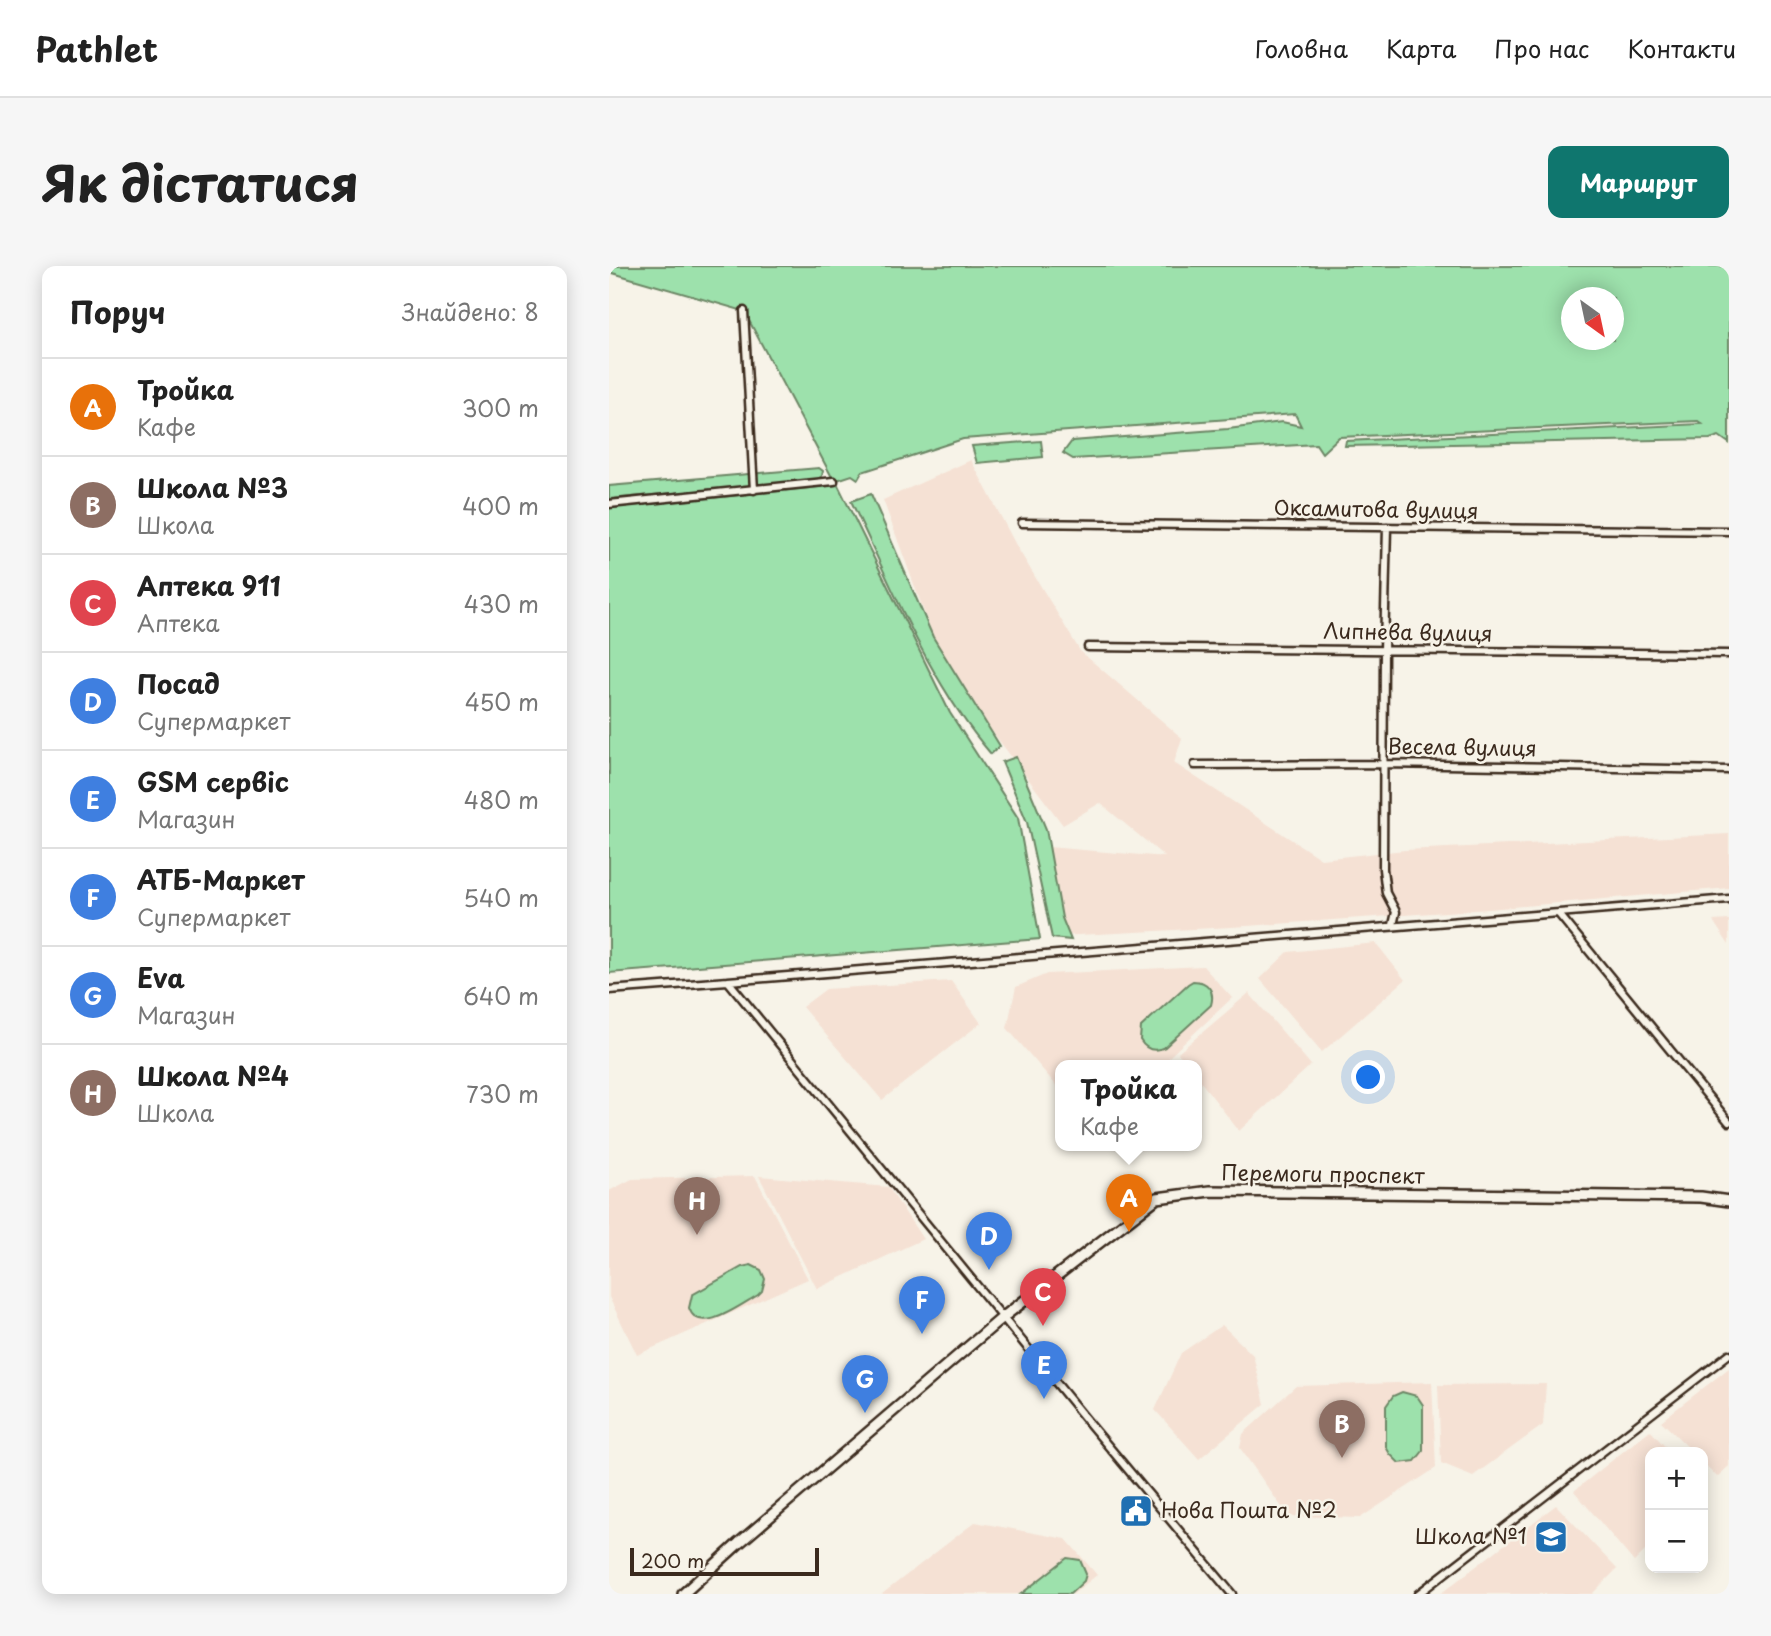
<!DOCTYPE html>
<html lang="uk">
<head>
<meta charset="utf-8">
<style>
	body { margin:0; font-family:"Playpen Sans",sans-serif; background:#f6f6f6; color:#222 }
	.controls { position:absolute; right:21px; bottom:21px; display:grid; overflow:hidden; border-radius:14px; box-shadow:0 4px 18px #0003 }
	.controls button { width:63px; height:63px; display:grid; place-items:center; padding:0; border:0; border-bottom:2px solid #e0e0e0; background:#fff; color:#222; font:35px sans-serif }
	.compass { position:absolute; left:952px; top:21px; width:63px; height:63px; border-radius:50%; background:#fff; box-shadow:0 4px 18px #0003; rotate:147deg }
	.scale { position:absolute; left:21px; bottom:18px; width:189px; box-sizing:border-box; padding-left:7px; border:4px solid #3b2a1e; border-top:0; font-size:19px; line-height:24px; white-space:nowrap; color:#3b2a1e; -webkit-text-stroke:5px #f7f3e8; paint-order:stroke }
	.you { position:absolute; left:760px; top:812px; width:24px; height:24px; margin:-18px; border:5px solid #fff; border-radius:50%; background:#1a73e8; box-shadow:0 0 0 10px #1a73e833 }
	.badge { display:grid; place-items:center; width:46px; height:46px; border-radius:50%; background:#0f766e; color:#fff; font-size:23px; font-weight:700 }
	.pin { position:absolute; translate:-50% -58px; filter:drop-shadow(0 2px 4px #0008) }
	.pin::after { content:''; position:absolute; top:37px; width:24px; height:21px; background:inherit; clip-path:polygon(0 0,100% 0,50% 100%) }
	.popup { position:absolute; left:446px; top:794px; width:147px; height:91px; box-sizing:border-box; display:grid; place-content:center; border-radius:14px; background:#fff; filter:drop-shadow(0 2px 5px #0005); font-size:23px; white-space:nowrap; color:#767676 }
	.popup b { font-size:26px; color:#222 }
	.popup::after { content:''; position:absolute; left:50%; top:100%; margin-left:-14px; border:14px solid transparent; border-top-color:#fff }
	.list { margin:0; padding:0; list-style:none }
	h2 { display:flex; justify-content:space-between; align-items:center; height:91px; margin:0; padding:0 28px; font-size:30px }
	h2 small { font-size:23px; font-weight:400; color:#767676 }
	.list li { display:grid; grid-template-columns:46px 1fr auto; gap:21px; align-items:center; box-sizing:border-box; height:98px; padding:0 28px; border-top:2px solid #e0e0e0 }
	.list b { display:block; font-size:26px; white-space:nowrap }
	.list p { margin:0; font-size:23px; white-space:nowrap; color:#767676 }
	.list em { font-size:23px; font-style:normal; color:#767676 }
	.map { position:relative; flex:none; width:1120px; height:1328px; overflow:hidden; border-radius:14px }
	header { display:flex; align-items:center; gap:42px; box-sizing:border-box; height:98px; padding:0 35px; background:#fff; border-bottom:2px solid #e0e0e0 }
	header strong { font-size:33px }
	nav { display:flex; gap:38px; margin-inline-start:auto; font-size:24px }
	.intro { display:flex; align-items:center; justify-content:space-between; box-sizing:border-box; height:168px; padding:0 42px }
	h1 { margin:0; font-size:49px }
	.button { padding:18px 32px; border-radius:14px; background:#0f766e; color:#fff; font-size:24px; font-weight:700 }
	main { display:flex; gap:42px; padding:0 42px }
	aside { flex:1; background:#fff; border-radius:14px; box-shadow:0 4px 18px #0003 }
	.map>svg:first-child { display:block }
</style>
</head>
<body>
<header>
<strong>Pathlet</strong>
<nav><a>Головна</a><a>Карта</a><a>Про нас</a><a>Контакти</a></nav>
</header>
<div class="intro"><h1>Як дістатися</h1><a class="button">Маршрут</a></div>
<main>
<aside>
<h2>Поруч<small>Знайдено: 8</small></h2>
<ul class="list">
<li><span class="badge" style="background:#e8710a">A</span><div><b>Тройка</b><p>Кафе</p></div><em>300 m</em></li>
<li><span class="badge" style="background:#8d6e63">B</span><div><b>Школа №3</b><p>Школа</p></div><em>400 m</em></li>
<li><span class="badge" style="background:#e0444e">C</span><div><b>Аптека 911</b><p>Аптека</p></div><em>430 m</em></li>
<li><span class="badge" style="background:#3f7fe0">D</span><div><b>Посад</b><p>Супермаркет</p></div><em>450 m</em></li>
<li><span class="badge" style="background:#3f7fe0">E</span><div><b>GSM сервіс</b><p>Магазин</p></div><em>480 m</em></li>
<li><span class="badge" style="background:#3f7fe0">F</span><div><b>АТБ-Маркет</b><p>Супермаркет</p></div><em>540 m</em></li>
<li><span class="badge" style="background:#3f7fe0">G</span><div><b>Eva</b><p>Магазин</p></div><em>640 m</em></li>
<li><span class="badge" style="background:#8d6e63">H</span><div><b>Школа №4</b><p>Школа</p></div><em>730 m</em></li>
</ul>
</aside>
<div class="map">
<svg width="1120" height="1328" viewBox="0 0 1120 1328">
	<rect width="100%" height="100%" fill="#f7f3e8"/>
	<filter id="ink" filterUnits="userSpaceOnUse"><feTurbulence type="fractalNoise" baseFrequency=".0143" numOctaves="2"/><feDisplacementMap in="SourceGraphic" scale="14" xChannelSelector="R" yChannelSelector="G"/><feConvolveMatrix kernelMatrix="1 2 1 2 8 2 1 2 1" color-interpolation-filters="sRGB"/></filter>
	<g filter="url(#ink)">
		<path fill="#f5e1d4" d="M362,194L408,281L471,385L573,472L565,497L712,593L796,584L1120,568V622L880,643L623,661L450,670L439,581L556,591L491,537L454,559L336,403L274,234Z
			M1120,654V679L1104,655Z
			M767,677L796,714L713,786L651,713L679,686Z
			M594,700L623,732L561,790L556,800H452V825L398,762L407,721L438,708Z
			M342,715L372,757L273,834L193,741L217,723Z
			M640,727L702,799L630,865L588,811V800H580L569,787Z
			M146,910L199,1013L28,1089L0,1031V925L23,913Z
			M150,910L279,921L314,973L208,1023Z
			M613,1059L644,1089L656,1138L590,1193L546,1144L572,1087Z
			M1120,1102V1200L1108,1211L1094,1196V1186H1084L1052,1155Z
			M823,1116L827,1202L751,1252L679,1250L631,1182L634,1168L687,1120Z
			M937,1118L934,1159L864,1210L832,1197L829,1119Z
			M1041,1164L1061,1186H1041V1280L1025,1296L965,1225Z
			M947,1239L1008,1303L983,1328H831Z
			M366,1256L457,1273L488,1309L464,1328H273Z"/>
		<path fill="#9de1ac" stroke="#6c8665" stroke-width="2" fill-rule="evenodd" d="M0,0H1120V177L1110,170L1101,173L736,180L737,175L1093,158L1089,155L730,171L713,187L707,178L464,193L454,187L463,175L619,163L673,156L692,160L686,148L354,173L253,206L249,213L243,209L225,215L135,45L0,6ZM962,32H1004V74H962Z
			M432,175L434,191L368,197L363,180Z
			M210,202L214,205L213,210L207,214L0,233V220Z
			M229,219L341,447L409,552L431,673L0,707V242Z
			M262,228L324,371L391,480L382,488C319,415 283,320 242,235Z
			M407,491L437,563L453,652L462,674L443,672L418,556L393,496Z
			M584,715C599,715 606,725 602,739L556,781C546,786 537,784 531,774L532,761L579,718Z
			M142,999L152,1004L156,1013L153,1025L149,1029C131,1039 90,1071 80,1042L83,1029L133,1001Z
			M793,1126L808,1130L814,1139V1185L806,1195L790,1197L781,1188L777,1181V1140L784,1130Z
			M458,1292L471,1294L477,1308L475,1315L461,1328H412Z"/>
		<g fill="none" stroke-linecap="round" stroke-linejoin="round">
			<defs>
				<path id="street" d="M135,45L145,224
					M0,238L225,215
					M413,257L1120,265
					M778,261L775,384L774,603L777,627L787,646L784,659
					M479,381L1120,388
					M586,499L775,498L1120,504
					M949,647L1120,856
					M0,724L119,715
					M623,1328L480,1157L119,715L1120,633
					M809,1328L1120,1088"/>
				<path id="secondary" d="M74,1328L130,1277L393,1052L548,932L601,925L1092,931L1120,935"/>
			</defs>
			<use href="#street" stroke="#3b2a1e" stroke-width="11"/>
			<use href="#secondary" stroke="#3b2a1e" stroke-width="14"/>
			<use href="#street" stroke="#f7f3e8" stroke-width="6"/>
			<use href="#secondary" stroke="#f7f3e8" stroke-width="9"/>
		</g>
	</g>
	<defs>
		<symbol id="civic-square" viewBox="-11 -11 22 22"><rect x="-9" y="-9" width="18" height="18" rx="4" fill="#1f6fb2" stroke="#f7f3e8"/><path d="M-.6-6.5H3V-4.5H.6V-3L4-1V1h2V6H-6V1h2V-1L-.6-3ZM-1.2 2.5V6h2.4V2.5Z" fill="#fff"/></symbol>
		<symbol id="school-square" viewBox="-11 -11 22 22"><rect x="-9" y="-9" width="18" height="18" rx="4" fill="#1f6fb2" stroke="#f7f3e8"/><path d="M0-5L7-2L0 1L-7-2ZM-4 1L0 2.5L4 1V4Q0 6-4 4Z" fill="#fff"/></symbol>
	</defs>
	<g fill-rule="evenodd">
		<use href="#civic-square" x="508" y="1226" width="38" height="38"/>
		<use href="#school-square" x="923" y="1252" width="38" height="38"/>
	</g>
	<g text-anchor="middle" stroke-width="5" stroke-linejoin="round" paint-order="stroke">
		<g font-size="21" fill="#3b2a1e" stroke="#f7f3e8">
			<text transform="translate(767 244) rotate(1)" y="7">Оксамитова вулиця</text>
			<text transform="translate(799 367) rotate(1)" y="7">Липнева вулиця</text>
			<text transform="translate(853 482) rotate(1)" y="7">Весела вулиця</text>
			<text transform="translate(714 909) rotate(1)" y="7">Перемоги проспект</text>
		</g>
		<g font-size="21" fill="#3b2a1e" stroke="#f7f3e8" text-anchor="start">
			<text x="552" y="1252">Нова Пошта №2</text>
			<text x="918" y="1278" text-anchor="end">Школа №1</text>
		</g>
	</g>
</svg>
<div class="controls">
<button>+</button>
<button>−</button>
</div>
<svg class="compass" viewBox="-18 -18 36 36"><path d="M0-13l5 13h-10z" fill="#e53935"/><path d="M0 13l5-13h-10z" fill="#767676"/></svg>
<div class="scale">200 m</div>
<div class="you"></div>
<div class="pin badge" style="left:520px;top:966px;background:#e8710a">A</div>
<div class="popup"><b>Тройка</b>Кафе</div>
<div class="pin badge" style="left:733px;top:1192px;background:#8d6e63">B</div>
<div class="pin badge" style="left:434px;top:1060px;background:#e0444e">C</div>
<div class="pin badge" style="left:380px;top:1004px;background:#3f7fe0">D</div>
<div class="pin badge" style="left:435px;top:1133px;background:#3f7fe0">E</div>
<div class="pin badge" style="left:313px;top:1068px;background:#3f7fe0">F</div>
<div class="pin badge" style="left:256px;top:1147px;background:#3f7fe0">G</div>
<div class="pin badge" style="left:88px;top:969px;background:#8d6e63">H</div>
</div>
</main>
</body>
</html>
